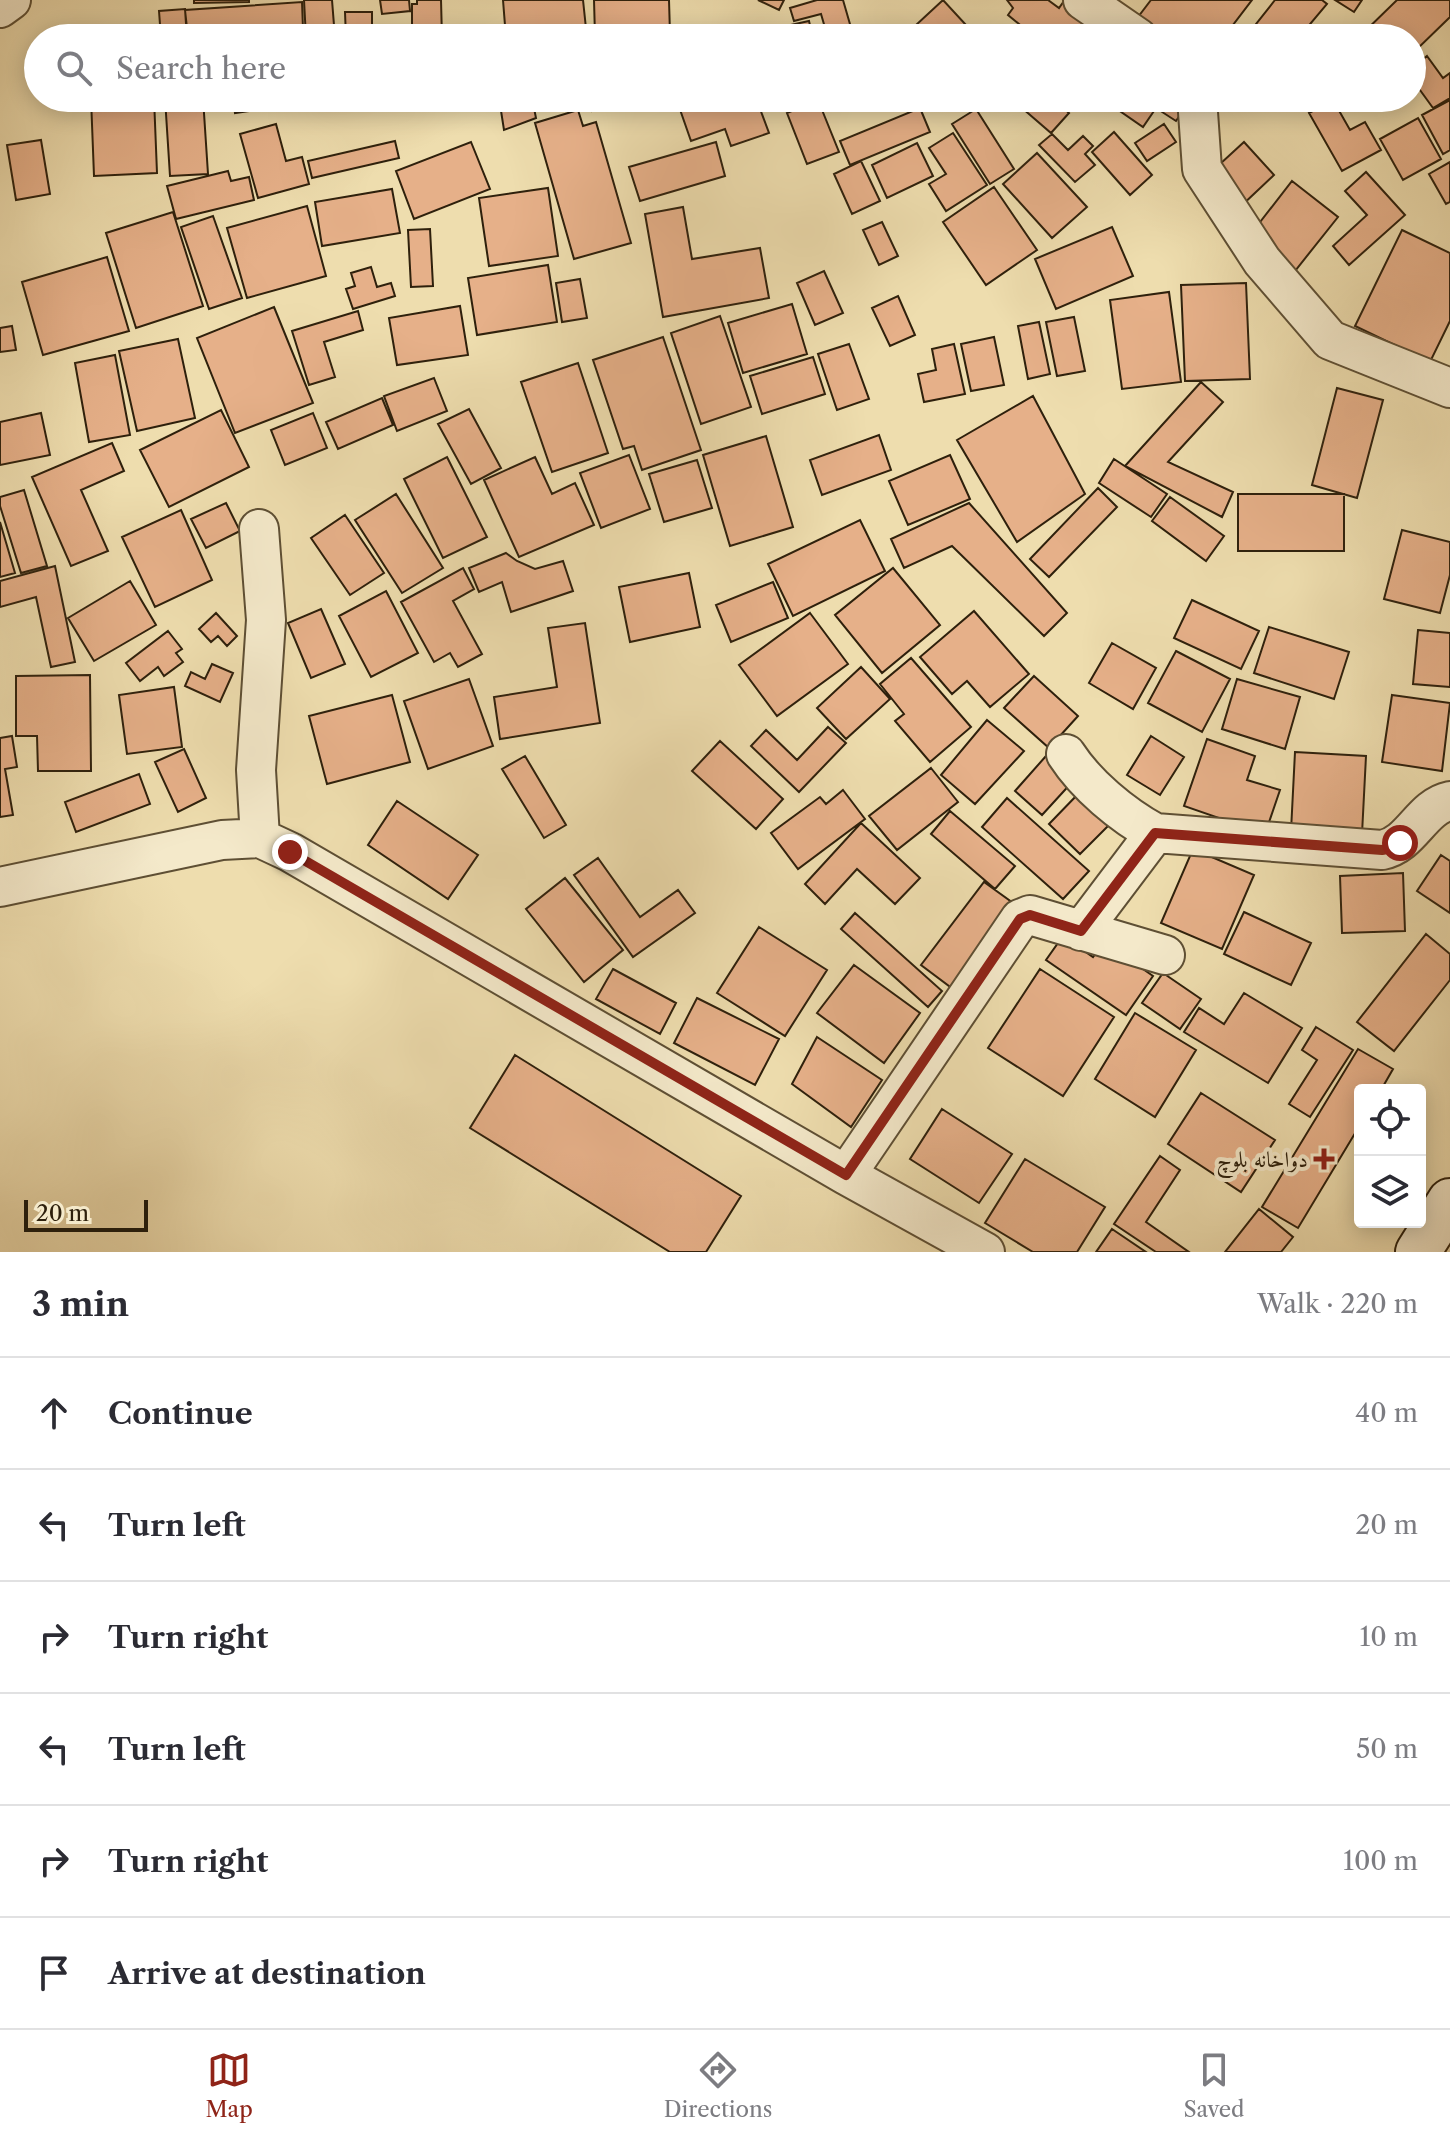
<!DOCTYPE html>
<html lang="en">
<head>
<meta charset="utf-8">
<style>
	body { margin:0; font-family:"Libre Caslon Text",Amiri,serif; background:#f2f2f3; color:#2b2b33 }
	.controls { position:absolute; right:24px; bottom:24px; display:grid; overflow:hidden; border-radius:8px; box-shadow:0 4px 20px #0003 }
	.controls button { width:72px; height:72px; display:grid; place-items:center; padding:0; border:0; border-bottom:2px solid #e1e1e2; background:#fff; color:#2b2b33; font:40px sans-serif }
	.scale { position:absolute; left:24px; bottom:20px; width:124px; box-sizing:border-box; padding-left:8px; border:4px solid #2e200c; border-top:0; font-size:22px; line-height:28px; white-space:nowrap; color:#2e200c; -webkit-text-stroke:6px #f4e9ca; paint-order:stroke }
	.stop { position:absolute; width:24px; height:24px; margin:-18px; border:6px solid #8f2418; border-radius:50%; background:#fff }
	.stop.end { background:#8f2418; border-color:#fff; box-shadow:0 2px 8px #0008 }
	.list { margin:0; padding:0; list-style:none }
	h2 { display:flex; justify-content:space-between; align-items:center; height:104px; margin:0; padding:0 32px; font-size:34px }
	h2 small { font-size:26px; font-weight:400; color:#7c7c81 }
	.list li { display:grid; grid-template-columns:52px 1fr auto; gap:24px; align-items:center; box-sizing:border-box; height:112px; padding:0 32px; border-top:2px solid #e1e1e2 }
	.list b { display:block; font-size:30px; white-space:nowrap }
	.list em { font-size:26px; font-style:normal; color:#7c7c81 }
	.icon { flex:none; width:44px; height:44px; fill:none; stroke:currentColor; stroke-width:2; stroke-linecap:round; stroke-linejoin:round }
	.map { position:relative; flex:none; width:1450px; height:1252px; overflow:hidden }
	.search { position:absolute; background:#fff; box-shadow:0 4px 20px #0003; left:24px; right:24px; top:24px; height:88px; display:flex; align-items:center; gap:20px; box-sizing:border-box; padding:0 28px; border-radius:44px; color:#7c7c81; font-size:30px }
	.sheet { height:776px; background:#fff }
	nav { display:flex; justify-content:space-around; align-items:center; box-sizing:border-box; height:112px; border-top:2px solid #e1e1e2; background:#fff; font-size:22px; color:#7c7c81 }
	nav a { display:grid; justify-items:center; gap:4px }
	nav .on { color:#8f2418 }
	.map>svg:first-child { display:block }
</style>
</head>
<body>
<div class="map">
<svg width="1450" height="1252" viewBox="0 0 1450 1252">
	<rect width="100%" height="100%" fill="#eeddae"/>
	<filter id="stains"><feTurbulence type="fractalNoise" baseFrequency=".0025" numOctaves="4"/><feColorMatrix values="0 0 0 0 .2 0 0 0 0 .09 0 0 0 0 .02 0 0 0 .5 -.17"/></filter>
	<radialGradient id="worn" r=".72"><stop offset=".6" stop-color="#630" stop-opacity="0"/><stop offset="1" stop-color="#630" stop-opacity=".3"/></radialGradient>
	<path fill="#e6b089" stroke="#2e200c" stroke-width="2" d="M194,0H249V2L194,3Z
		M304,0H332L335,38H306Z
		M380,0H409L410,11L382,14Z
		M417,0H441L442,38H346L345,12H372V34L412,33V4H417Z
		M503,0H583L587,38H506Z
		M594,0H669L670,34L595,36Z
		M758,0H784L779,10Z
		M817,0H843L854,38H828L821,14L794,21L790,8Z
		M943,0L978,38H902Z
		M1007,0H1048L1059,8L1064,1L1097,28L1089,38H1036L1008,15L1013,8Z
		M1151,0H1252L1223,38H1158L1135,21Z
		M1275,0H1322L1327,4L1300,36L1303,38H1245Z
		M1335,0H1362L1354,12Z
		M1397,0H1450V17L1412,54V38H1358Z
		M302,2L303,29L188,37L185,10Z
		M185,9L187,38H161L159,11Z
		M809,21L813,38H755L754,33Z
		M1427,56L1443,78L1450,73V98L1433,108L1412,79V68Z
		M91,98H154L157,173L94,176Z
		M165,98H203L208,174L170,176Z
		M233,98H268L269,108L235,113Z
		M499,98H532L536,118L504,130Z
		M588,98H634L592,111Z
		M676,98H756L769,133L731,146L725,129L691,141Z
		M993,98H1016L1005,109Z
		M1032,98H1037L1047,107L1054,100L1069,113L1051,133L1022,108Z
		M1101,98H1190L1191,99L1176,121L1156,108L1143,127Z
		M818,100L839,152L807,164L787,113Z
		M1333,100L1350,130L1365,122L1381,150L1342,171L1309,113Z
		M1450,100V150L1443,154L1422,115Z
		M920,108L930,132L850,165L840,141Z
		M976,109L1014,169L990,184L952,124Z
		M578,110L583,126L596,122L631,243L574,259L535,123Z
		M1418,118L1441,159L1403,180L1380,139Z
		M276,124L286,161L302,157L309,184L258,198L240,134Z
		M1164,124L1176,142L1147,161L1135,143Z
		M1114,132L1152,175L1130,195L1092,152Z
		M953,133L987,185L946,211L929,184L946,174L929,148Z
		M1052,134L1068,150L1083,136L1093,146L1085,154L1095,165L1075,182L1039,145Z
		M41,140L50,194L16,200L7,145Z
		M395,141L399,158L312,178L308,161Z
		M471,142L490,189L414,219L396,171Z
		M716,142L725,176L640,201L629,167Z
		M1244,142L1274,175L1239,208L1208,175Z
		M917,143L933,176L887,198L872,165Z
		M1037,153L1087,207L1052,238L1003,184Z
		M861,161L880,201L852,214L834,174Z
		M1450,162V202L1446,204L1429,174Z
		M228,171L231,181L249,177L254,200L176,219L167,186Z
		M1366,172L1405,215L1349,265L1333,246L1367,215L1345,191Z
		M1292,181L1338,217L1295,271L1250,235Z
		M994,187L1037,250L986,285L943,222Z
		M548,188L558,256L489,266L479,198Z
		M392,189L400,233L322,246L315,202Z
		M307,206L326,276L247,298L227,228Z
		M683,207L692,259L760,248L769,298L663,317L645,214Z
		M173,212L203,306L136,328L106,233Z
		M213,216L242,298L209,309L181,227Z
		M882,222L898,256L879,265L863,230Z
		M1112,227L1133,276L1056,309L1035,259Z
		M430,229L433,286L411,287L408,230Z
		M1402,230L1450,253V321L1430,362L1355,326Z
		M107,257L129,331L43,355L22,282Z
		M548,265L557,322L477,335L468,278Z
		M371,267L377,287L391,283L395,296L353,309L346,289L355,286L351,273Z
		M824,271L843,313L815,325L797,283Z
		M580,279L587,318L562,322L556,283Z
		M1246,283L1250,379L1185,381L1181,285Z
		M1169,292L1181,382L1122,389L1110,300Z
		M898,296L915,335L890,346L872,308Z
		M792,304L807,354L743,373L728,323Z
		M460,306L468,355L397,365L389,318Z
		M274,307L313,403L235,433L197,338Z
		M358,311L363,330L324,342L335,377L309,385L292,331Z
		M720,316L751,407L701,424L671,333Z
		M1074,317L1085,371L1057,376L1046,322Z
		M1039,322L1050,374L1028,379L1018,326Z
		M12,326L16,350L0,352V328Z
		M663,337L701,450L642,470L634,446L623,449L593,360Z
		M994,337L1004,385L971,391L961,344Z
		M178,339L195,418L137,431L119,351Z
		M849,344L869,399L837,410L818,354Z
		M954,344L965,394L924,402L918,374L936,370L932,349Z
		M115,355L130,435L89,442L75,363Z
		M813,357L825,394L762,414L750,376Z
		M578,363L608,453L552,472L521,382Z
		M434,378L447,411L397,431L384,396Z
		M1201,382L1223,402L1168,462L1233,492L1222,517L1125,466Z
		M1337,388L1383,400L1357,498L1312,485Z
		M1033,396L1085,494L1017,542L957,440Z
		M382,398L393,425L338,449L326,422Z
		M469,409L501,468L471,484L438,424Z
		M221,410L249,467L169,507L140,450Z
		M41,413L50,455L0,465V422Z
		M313,413L327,448L285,465L271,430Z
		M879,435L891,470L822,495L810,460Z
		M766,436L793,527L730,546L703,455Z
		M112,443L124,471L81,490L108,551L71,566L32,477Z
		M629,455L650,509L601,528L580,473Z
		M950,455L970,499L908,525L889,481Z
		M447,457L487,537L443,558L404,479Z
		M535,457L552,494L575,483L594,525L519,557L484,480Z
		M1114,459L1167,494L1151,517L1099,483Z
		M697,460L712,508L664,522L649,474Z
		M1098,488L1117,507L1049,577L1030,559Z
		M24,490L47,566L21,573L0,506V497Z
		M396,494L443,568L402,593L355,520Z
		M1238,494H1344V551H1238Z
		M1170,497L1224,536L1206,561L1152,521Z
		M226,503L240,531L206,548L191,519Z
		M969,503L1067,613L1044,636L952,546L904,568L891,539Z
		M181,510L212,580L155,607L122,537Z
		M345,515L384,573L350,595L311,538Z
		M860,520L885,571L793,616L768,564Z
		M0,522L15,573L0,577Z
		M1402,530L1450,542V575L1440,613L1384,599Z
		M506,553L517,561L535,569L563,561L573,591L511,612L502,582L479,592L469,568Z
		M55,566L75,662L51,667L36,597L0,607V581Z
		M463,568L474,589L453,601L482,654L458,667L450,653L434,662L401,602Z
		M893,568L940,625L882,673L835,615Z
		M689,573L700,627L630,642L619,587Z
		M130,581L156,625L94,661L68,618Z
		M773,582L788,618L731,642L716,605Z
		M386,591L418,653L371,677L339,616Z
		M1192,600L1259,631L1241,669L1174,638Z
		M321,609L345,664L311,678L288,623Z
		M974,611L1029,674L990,707L967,681L952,694L920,657Z
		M216,613L237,636L227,646L218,636L211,642L199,629Z
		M810,613L848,664L777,716L739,665Z
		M585,623L600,723L500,739L494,697L557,687L548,628Z
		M1269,627L1349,652L1334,699L1254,673Z
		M1418,630L1450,633V687L1413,684Z
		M168,631L182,649L176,653L183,662L164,676L158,667L140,681L126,663Z
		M1112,643L1156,668L1133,709L1089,683Z
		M1176,651L1230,679L1202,732L1148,703Z
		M911,658L971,727L930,762L895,721L904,714L880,684Z
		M212,664L233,673L220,702L185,686L191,672L205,679Z
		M861,667L890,699L846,739L817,708Z
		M90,675L91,771H38L37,736H16V676Z
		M1034,676L1078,716L1049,748L1004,708Z
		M469,679L493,746L428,769L404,701Z
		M1237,679L1300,697L1285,749L1222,729Z
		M174,687L182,747L127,754L119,695Z
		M392,695L410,762L327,784L309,716Z
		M1392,695L1450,703L1442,771L1382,762Z
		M987,720L1024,751L975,804L941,775Z
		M828,727L846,743L799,792L751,746L766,730L797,760Z
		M12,736L17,767L5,769L13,815L0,817V738Z
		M1151,736L1184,757L1160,795L1127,775Z
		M1207,739L1255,756L1247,780L1280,790L1265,834L1184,806Z
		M720,741L783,799L756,829L692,771Z
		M184,749L206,798L178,812L155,762Z
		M1295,752L1366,756L1362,834L1291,831Z
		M525,756L566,825L544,838L502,769Z
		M1046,756L1074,780L1042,815L1015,791Z
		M931,768L958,802L897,850L869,816Z
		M139,774L150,804L76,832L65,802Z
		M843,790L865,819L798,869L771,833L820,797L826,804Z
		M1080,792L1112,822L1080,854L1049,824Z
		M1007,798L1089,871L1063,899L982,827Z
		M397,801L478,855L448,899L368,845Z
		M950,811L1015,866L995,889L931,834Z
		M861,823L920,878L895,904L857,869L825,904L805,884Z
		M1193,849L1254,875L1222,949L1161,923Z
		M1441,855L1450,861V913L1417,891Z
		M598,858L640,917L678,890L695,913L633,957L574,875Z
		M1403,873L1405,931L1342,933L1340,876Z
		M565,878L623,950L584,982L526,909Z
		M984,882L1020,908L957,992L921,965Z
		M1244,912L1311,943L1291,985L1224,954Z
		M855,913L942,991L928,1007L841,929Z
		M759,927L827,970L785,1036L717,993Z
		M1426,934L1450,954V980L1394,1051L1357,1022Z
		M1063,936L1093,957L1104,942L1153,976L1126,1015L1046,960Z
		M854,965L920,1013L884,1063L817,1013Z
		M613,969L676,1003L660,1034L596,999Z
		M1040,969L1114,1017L1063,1096L988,1048Z
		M1163,973L1201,999L1180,1029L1142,1003Z
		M1244,993L1302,1028L1268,1083L1184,1032L1199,1008L1224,1024Z
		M697,998L779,1039L755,1085L674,1043Z
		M1135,1013L1196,1050L1155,1117L1095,1079Z
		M1316,1027L1353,1050L1310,1117L1289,1104L1317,1060L1302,1050Z
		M817,1037L882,1080L851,1127L792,1084Z
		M1358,1049L1393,1069L1381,1090H1360V1125L1298,1228L1262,1207Z
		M515,1055L741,1196L706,1252H670L470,1128Z
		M1201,1093L1275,1140L1241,1192L1168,1144Z
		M942,1109L1012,1154L979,1203L910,1159Z
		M1160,1156L1180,1170L1146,1222L1189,1252H1156L1114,1224Z
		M1025,1159L1105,1207L1077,1252H1033L985,1223Z
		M1259,1209L1293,1237L1281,1252H1225Z
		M1112,1229L1146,1252H1096Z"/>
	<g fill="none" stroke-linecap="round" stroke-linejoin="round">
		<defs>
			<path id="street" d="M1083,0L1138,38
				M0,8L11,0
				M1197,98L1202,169L1262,261L1330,340L1450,388
				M259,529L266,620L256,770L260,838
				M1066,754C1086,785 1122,815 1155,833L1382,850C1412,844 1421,807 1450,801
				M0,887L222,840L260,838L290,852L846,1175L985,1252
				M1081,931L1155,833
				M846,1175L1020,919L1030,915L1165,955"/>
			<path id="secondary" d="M1418,1252L1450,1201"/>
		</defs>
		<use href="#street" stroke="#5e4f34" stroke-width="42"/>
		<use href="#secondary" stroke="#2e200c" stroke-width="48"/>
		<use href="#street" stroke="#f4e9ca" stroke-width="38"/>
		<use href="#secondary" stroke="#f4e9ca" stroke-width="44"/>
	</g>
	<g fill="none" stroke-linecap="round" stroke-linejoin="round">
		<path stroke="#8f2418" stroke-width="10" d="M290,852L846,1175L1020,919L1030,915L1081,931L1155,833L1382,850L1393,848L1400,843"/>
	</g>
	<path fill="#8f2418" stroke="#f4e9ca" stroke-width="3" d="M1320 1147h8v8h8v8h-8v8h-8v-8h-8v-8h8z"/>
	<g text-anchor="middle" stroke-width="8" stroke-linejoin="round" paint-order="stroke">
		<g font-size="22" fill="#2e200c" stroke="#f4e9ca" text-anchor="end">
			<text x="1308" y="1167">دواخانه بلوچ</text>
		</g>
	</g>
	<rect width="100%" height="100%" filter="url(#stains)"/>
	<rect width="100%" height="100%" fill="url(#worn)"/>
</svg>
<div class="controls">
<button><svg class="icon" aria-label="locate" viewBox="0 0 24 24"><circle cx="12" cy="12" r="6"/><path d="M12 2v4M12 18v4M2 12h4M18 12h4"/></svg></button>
<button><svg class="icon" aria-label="layers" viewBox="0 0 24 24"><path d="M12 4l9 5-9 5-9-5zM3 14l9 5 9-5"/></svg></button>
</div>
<div class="scale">20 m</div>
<div class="stop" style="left:1400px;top:843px"></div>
<div class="stop end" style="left:290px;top:852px"></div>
<div class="search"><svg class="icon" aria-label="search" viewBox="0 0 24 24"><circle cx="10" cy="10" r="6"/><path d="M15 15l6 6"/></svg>Search here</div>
</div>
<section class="sheet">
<h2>3 min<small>Walk · 220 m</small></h2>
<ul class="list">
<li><svg class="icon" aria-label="ahead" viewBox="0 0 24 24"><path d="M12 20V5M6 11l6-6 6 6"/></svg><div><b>Continue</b></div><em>40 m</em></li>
<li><svg class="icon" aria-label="left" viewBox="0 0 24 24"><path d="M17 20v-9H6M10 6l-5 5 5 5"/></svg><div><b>Turn left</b></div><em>20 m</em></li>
<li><svg class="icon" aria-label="right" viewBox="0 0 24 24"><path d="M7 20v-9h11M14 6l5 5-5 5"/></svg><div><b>Turn right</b></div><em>10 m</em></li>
<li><svg class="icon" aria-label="left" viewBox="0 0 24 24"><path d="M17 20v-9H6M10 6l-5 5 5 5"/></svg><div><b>Turn left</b></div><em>50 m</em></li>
<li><svg class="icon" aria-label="right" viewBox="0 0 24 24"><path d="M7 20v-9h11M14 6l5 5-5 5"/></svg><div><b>Turn right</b></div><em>100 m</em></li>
<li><svg class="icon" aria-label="arrive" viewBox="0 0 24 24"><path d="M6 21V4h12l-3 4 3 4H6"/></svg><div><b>Arrive at destination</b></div></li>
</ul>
</section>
<nav>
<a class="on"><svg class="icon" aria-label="map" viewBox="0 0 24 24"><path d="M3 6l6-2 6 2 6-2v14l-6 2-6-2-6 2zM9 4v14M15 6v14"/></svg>Map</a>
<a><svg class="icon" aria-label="directions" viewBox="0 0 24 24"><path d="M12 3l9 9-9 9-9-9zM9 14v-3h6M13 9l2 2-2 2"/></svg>Directions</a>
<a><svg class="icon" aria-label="saved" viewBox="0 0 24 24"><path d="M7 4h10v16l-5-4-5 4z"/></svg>Saved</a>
</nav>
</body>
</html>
